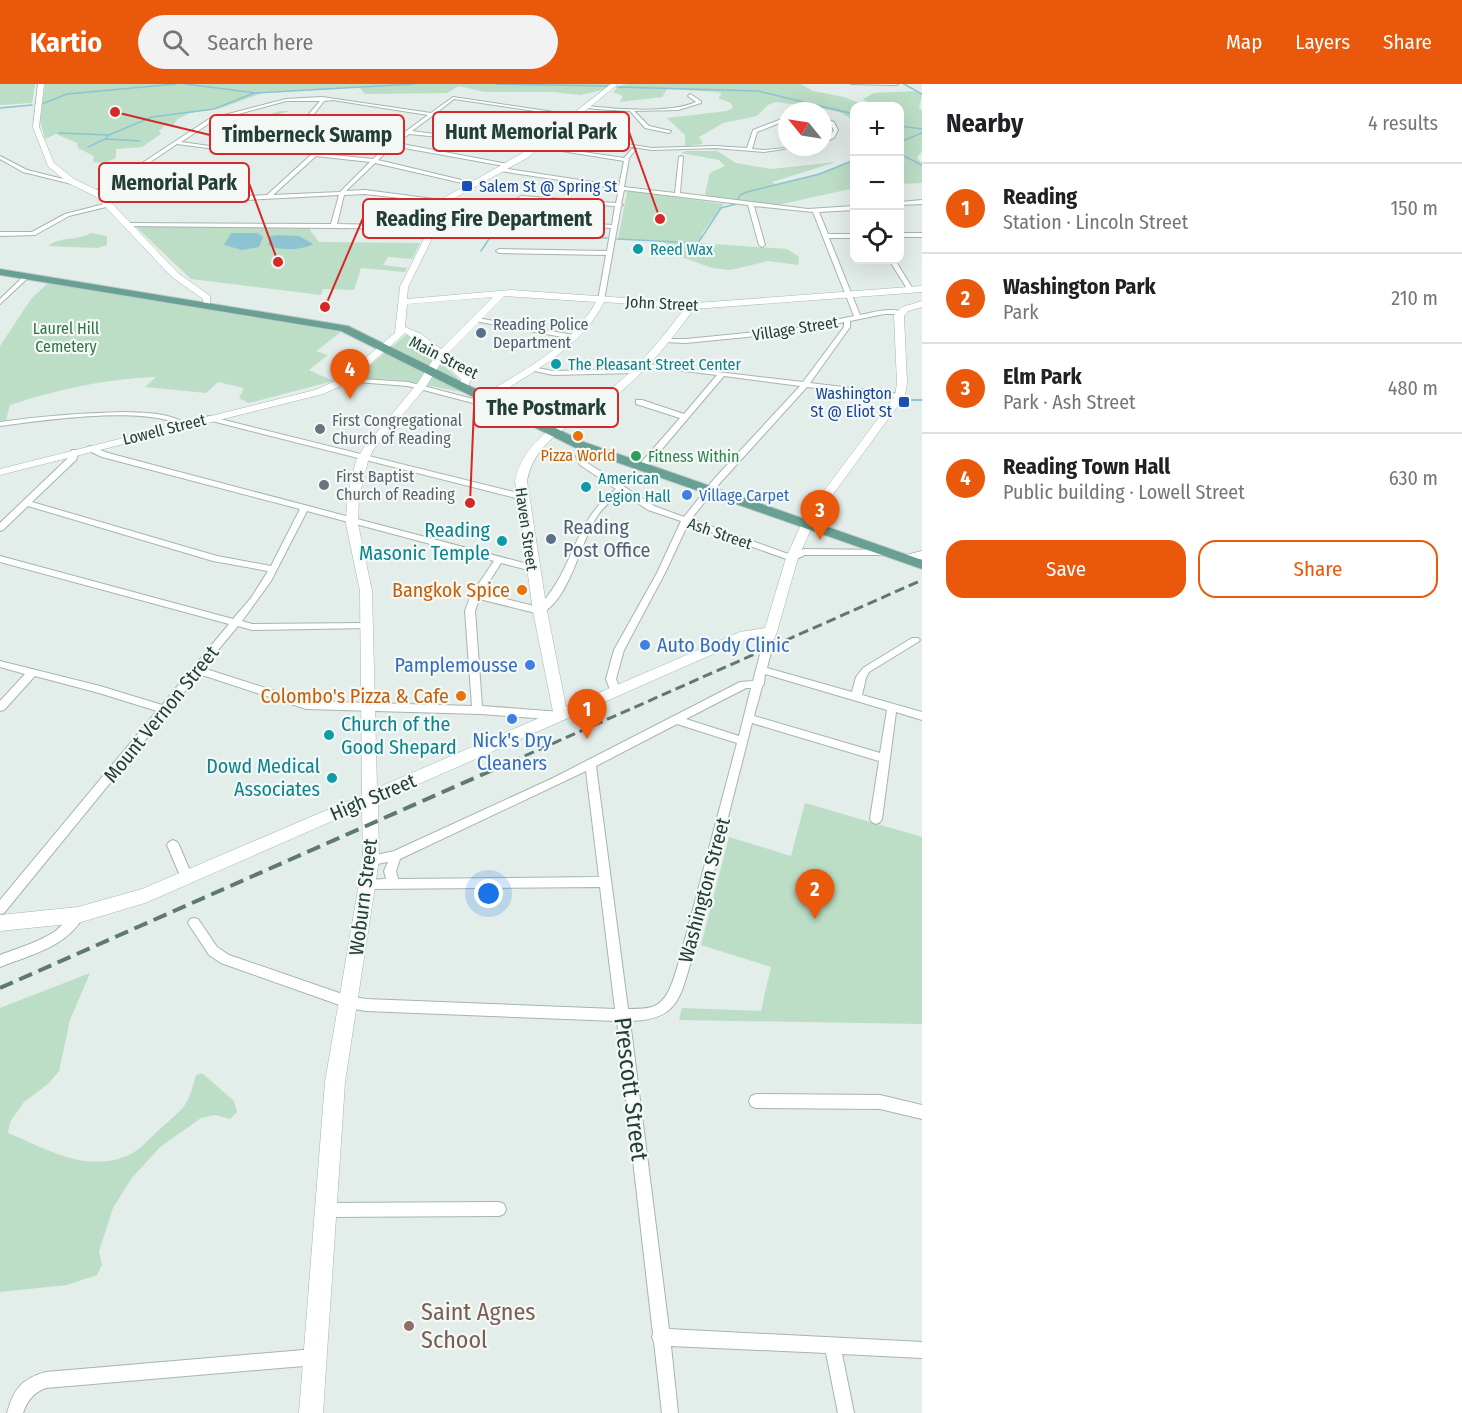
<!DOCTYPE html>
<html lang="en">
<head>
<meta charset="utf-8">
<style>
	body { margin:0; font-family:"Fira Sans Condensed",sans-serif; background:#f2f2f2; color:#202124 }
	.controls { position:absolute; right:18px; top:18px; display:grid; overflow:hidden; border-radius:12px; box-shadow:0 6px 24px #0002 }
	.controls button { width:54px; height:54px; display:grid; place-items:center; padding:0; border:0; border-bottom:2px solid #e0e0e0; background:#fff; color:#202124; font:30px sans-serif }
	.compass { position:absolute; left:778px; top:18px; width:54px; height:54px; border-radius:50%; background:#fff; box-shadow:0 6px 24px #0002; rotate:300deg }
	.you { position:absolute; left:489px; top:810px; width:21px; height:21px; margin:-15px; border:4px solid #fff; border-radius:50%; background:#1a73e8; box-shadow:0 0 0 9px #1a73e833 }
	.badge { display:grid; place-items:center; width:39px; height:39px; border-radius:50%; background:#ea580c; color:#fff; font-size:20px; font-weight:700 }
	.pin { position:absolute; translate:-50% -50px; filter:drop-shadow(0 2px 3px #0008) }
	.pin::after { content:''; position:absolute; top:32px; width:21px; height:18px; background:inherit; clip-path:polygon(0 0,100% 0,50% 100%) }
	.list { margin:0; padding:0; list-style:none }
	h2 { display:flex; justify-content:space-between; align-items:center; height:78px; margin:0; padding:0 24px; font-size:26px }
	h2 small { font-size:20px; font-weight:400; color:#757577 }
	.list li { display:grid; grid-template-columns:39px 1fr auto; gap:18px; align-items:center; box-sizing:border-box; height:90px; padding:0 24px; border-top:2px solid #e0e0e0 }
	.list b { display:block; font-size:22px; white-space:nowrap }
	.list p { margin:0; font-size:20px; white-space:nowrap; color:#757577 }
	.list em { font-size:20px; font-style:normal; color:#757577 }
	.actions { display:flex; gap:12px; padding:18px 24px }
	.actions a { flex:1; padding:14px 0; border:2px solid #ea580c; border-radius:18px; text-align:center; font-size:21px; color:#ea580c }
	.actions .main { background:#ea580c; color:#fff }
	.icon { flex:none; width:33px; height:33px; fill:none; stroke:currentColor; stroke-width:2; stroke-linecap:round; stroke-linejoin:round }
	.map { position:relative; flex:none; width:922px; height:1329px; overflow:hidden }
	header { display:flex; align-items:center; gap:36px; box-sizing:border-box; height:84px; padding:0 30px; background:#ea580c; color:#fff }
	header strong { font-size:28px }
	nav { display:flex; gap:33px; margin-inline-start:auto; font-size:21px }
	.search { width:420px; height:54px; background:#f2f2f2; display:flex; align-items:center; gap:15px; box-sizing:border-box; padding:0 21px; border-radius:33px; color:#757577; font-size:22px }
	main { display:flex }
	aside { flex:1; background:#fff }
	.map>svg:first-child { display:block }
</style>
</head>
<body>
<header>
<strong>Kartio</strong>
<div class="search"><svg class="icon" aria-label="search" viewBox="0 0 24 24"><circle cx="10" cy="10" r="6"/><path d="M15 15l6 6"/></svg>Search here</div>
<nav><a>Map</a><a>Layers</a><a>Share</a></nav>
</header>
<main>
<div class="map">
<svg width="922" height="1329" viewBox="0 0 922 1329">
	<rect width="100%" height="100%" fill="#e3ede9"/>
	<path fill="#bcddc6" d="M0,0H35L32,19L0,21Z
		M45,0H610L602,6L580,11L554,8H485L459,2L447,9L365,10L360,4H351L262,9L221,24L190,29L178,35L173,41L164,42L159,47L161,50L142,63L116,65V74L104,79L93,78L94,72L78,64L77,59L56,50L45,55L40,37Z
		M628,0H801L813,7L844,13L866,22L869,19L863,15L874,9L917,7L922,10L919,24L922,27V67L917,74L922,79V99L900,100V22H854V36L839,28L815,23L776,18L768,21L757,32L723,39L699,53L703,59L701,60L685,62V51L667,34L727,27L733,24L731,19L718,14L722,10L717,8L667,5L662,13L620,18L623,12L613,8L619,2Z
		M280,27H289L262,35L260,42L240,51L221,50L230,43Z
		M686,67H717L736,79L771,85L836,78L772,98L775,100L816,90L854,76V104L778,121L711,113L705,110L710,89L725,82L719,76L681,69Z
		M632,107L724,120L702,149L699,159L787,165L799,173L798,181L768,177L730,186L712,184L674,170V164L661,157L618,155L627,108Z
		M134,141L308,143L319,158L420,159L412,175L388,173L383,181L407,184L405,188L361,184L354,206L323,205L321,211L191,195Z
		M91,149L107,152V161L98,164L48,162C60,152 78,157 91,149Z
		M48,199L341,248L316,267L328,271L309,286L333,297L249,319L239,314L244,304L218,298L206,309L145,303L156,293C105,295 58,305 10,321L6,336L0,337V262L31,215Z
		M407,250L457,293L462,308L399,296L355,294Z
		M805,719L922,753V940L679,936L682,924L761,927L771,883L701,861L729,753L791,772Z
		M90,889L70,936L59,987L48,1000L24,1018L10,1038L8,1049C47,1065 88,1091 131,1070C141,1065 150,1054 159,1046C185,1022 187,1025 196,991L202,989L234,1017L237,1028L230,1035L215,1031L201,1034L160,1063L131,1095L113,1124L99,1167L102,1181L97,1191L67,1201L0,1208V924Z"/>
	<path fill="#8cc5d1" d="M231,149H257L263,153L259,163L242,166L224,161Z
		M279,151L299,152L313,160C303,166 279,167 268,161L270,152Z"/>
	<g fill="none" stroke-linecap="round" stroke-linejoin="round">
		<path stroke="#8cc5d1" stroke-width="1.5" d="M186,0L256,9L414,0
			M496,0L608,2
			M904,0L922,10
			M617,3L758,7L854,30
			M42,20L67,10L176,0
			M0,24L32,21
			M900,42L922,45
			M59,49L109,51L152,33L214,25L254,9
			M109,51L105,55L140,57
			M900,58L922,49
			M88,63L105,55
			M900,70L922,81
			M737,117L740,111L747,108L820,90L854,76
			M617,155L698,159L721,124L736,120
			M481,167L493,149L607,154"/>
		<path stroke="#8cc5d1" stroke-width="2" d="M912,316H922"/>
		<defs>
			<path id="street" d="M851,0H898L896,1Z
				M690,10L701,17V19L678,26L634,27L649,42L671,47L669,49L645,44L630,27L596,25L584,23L586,22C616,25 669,30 696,18L688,12Z
				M322,13L431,29L453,13L574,31L576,33L454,15L435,30L652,64L715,62L747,64L753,46L787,33V36L757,48L752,65L764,66L796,63L764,68L715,64L652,66L432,32L412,47L448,52L450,54L409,50L397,59L513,81L510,83L393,62L378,76L478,100L475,102L375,79L346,107L365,106L449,117L446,119L365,110L344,111L337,140L436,142L437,143L434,145L126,142L124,141V139L331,140L339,111L209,118L96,110L93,108L118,95L209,35L286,15ZM333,16L428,31L390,59L373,75L313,69L267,111L209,114L103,107L122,97L177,60L231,67L254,64L307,39L324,17ZM286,17H320L303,37L251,62L231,65L181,58L213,37ZM316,72L370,78L340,108L273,111Z
				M823,34L834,38L838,46L834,54L823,58V55L830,52L834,46L830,40L823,37Z
				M535,61L624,74L632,65H636L629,74L624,103L675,109L679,73L681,72L683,73L680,109L808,125L854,122V126L819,128L828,150H854V154H829L860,231C874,228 890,223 903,228L900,230H884L850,237V243L810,299L900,310L904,312L900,314L807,303L720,399L691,435L791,471L804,465L887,466L891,469L890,471H805L792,477L688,440L665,489L624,566L616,595L621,608L616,612L612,611L606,595L614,566L657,489L681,437L648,426L622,408C613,415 605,421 598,431C580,457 570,517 540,530L479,515L475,527L482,622L561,628L565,629L566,632L565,635L561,636L481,630L306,625L199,590L4,829L0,830V816L157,627L99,609L35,592L4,626L0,627V617L25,590L0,583V577L100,602L162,621L229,540L0,478V472L233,535L251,514L268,487L213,477L28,422L3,446L0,447V439L69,373L72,366H78L79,368L76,376L32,418L217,472L271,482L300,425L102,373L87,366L86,364L90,362L108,369L535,482L536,484L532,487L501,479L482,509L538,523C575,486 572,438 616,405L580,381L576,372L584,361L591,363L584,372L586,378L654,422L684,433L714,395L800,302L724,292L645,385H639V381L680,334L636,320V316H642L684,330L717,291L642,282L639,280L640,279L803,298L844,243V238L797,248L686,259L665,258L663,257V255H686L797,244L854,232L813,128L754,122L765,161L762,163L759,161L748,121L624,106L621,120L623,121L621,122L604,216L601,218L598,216L606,171L499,169L496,167L499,165L607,167L611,144L437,132V130L439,129L509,134L518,114L521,112L616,119L619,105L500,87L502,84L619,102L624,77L537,63ZM523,116L615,122L612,141L514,134ZM307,427L494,477L471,511L465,527L472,622L306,617L203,584L238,542L252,546L369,544L371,542L369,540L366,539L252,540L242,537L271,497Z
				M0,72L27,86L75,98L72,100L23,88L0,75Z
				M922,116V120L900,121V118Z
				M108,119L110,122L69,132L35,151L0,152V148H32L65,130Z
				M900,149H922V153H900Z
				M889,176H895L913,205L912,206H908Z
				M25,191L30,192L0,220V215Z
				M477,234L573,251L576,253L573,255L475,237L474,236Z
				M532,283L553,287L635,285L638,287L635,289L553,291L530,286V284Z
				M346,294L408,298L473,315L485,312L489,314L473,319L408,302L344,297L342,296Z
				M124,328C145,329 170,328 188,341L184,343C178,341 173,338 167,336C122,325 46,336 0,342V338C41,332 82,329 124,328Z
				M208,332L526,411L527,413L526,415H520L208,336Z
				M771,545L776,548L767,584L852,608L856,593L863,584L912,554H918L920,556L918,558L869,588L866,594L862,611L922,628V636L896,628L882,735L880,738L876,740L872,738L870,735L879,677L752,639L692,874C680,914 678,936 630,937L669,1245L922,1258V1274L842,1270L854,1329H838L826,1269L671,1262L678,1329H662L654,1258L652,1253L653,1250L617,937L366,927L348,924L221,879L209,871L188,839L190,835L194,834L198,835L217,863L229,871L348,912L366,915L615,925L600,803L369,805L365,804L363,800L365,796L386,795L384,787L388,778L371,781L367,779L365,776L367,773L394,767L553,694L740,598L753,597L766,548ZM765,590L887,626L880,669L754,632L762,603L764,600ZM746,604H751L739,652L686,635ZM677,640L737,659L680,874C675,889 670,918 652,923C645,925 636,925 628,925L596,682ZM586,687L599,793L398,795L396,787L400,775Z
				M173,756L177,758L179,761L193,794L191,798L187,799L183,798L181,794L167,761L169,758Z
				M78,826L82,827L84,831C69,862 30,871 0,883V871C18,864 37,859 54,848C63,842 71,828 78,826Z
				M756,1010L880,1011L922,1021V1035L880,1025L756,1024L751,1022L749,1017L751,1012Z
				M499,1118L504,1120L506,1125L504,1130L499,1132L324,1133L319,1131L317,1126L319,1121L324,1119Z
				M315,1265L321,1267L323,1273L321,1279L315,1281L46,1304C34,1308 27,1317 23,1329H7C14,1305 21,1295 46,1288Z"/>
			<path id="secondary" d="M38,0H44L39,43L54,79L74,95L101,108L178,189L210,212V222H204L203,215L172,193L95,112L68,99L48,82L33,43Z
				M611,0H618L527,74L451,116L408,203L407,215L511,206L696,219L922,202V208L694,225C674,252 653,279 627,302C593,333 536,347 527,397L547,527L566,623L740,548L765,544L786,474L805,432L895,312L897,299L894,231L902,223L922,217V223L908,227L904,232L907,299L905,312L817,432L798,474L776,551L747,555L378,718L379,776L345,998L323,1329H299L325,998L363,776L362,724L145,819L78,839L0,847V831L78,823L142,805L362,711L360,507L346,440L347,413L356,377L363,365L417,300L436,271L405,249L350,298L323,310L0,391V385L315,306L342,294L395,249L400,203L445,113L521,70ZM504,212L596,218C572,262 523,287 481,312V316L485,317C495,314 504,307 513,301C548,279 585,256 604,218L685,224C663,253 640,282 611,305C575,334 526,347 515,397L533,527L553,628L377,704L372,507L358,440L359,413L368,377L373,366L425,304L442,277L461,295L459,304H467L471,295L447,270ZM493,213L441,265L421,250L405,243L407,220Z
				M922,467V475L906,479L900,475L902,472Z"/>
			<path id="primary" d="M0,185L348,242L584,358L922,476V485L576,364L341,247L0,191Z"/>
		</defs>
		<use href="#street" stroke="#a6b5b0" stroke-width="2"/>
		<use href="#secondary" stroke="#a2b8b1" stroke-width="1"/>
		<use href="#primary" stroke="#c1c9c7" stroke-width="2"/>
		<use href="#street" fill="#fff" fill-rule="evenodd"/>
		<use href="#secondary" fill="#fff" fill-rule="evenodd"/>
		<use href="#primary" fill="#68a194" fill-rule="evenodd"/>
		<path stroke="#5e7972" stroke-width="3" stroke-dasharray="10 5" stroke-linecap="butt" d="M511,678L922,496"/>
		<path stroke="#5e7972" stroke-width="4" stroke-dasharray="14 7" stroke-linecap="butt" d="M0,904L515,676"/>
	</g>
	<g fill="#1a4fb4" stroke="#f4f9f6" stroke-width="2">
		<rect x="461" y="96" width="12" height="12" rx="3"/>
		<rect x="898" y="312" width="12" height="12" rx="3"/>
	</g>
	<g fill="#0f9aa8" stroke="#f4f9f6" stroke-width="2">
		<circle cx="638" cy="165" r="6"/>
		<circle cx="556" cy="280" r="6"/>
		<circle cx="586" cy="403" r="6"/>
		<circle cx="502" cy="457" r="6"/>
		<circle cx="329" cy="651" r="6"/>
		<circle cx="332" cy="694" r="6"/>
	</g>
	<g fill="#5c6f8a" stroke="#f4f9f6" stroke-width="2">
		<circle cx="481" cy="249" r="6"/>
		<circle cx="551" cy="455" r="6"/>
	</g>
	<g fill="#6b7280" stroke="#f4f9f6" stroke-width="2">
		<circle cx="320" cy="345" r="6"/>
		<circle cx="324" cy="401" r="6"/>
	</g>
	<g fill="#e8710a" stroke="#f4f9f6" stroke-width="2">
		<circle cx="578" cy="352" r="6"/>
		<circle cx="522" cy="506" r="6"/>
		<circle cx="461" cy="612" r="6"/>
	</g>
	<circle fill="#2e9e5b" stroke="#f4f9f6" stroke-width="2" cx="636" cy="372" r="6"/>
	<g fill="#3f7fe0" stroke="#f4f9f6" stroke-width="2">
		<circle cx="687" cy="411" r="6"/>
		<circle cx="645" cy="561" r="6"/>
		<circle cx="530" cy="581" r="6"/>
		<circle cx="512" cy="635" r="6"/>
	</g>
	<circle fill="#8d6e63" stroke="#f4f9f6" stroke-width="2" cx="409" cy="1242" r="6"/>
	<g text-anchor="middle" stroke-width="4.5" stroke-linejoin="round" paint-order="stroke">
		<g font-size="16" fill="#164399" stroke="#f4f9f6" text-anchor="start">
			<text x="479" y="108">Salem St @ Spring St</text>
			<text x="892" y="315" text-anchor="end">Washington<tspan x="892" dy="18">St @ Eliot St</tspan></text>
		</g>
		<g font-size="16" fill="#0d838f" stroke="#f4f9f6" text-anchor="start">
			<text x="650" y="171">Reed Wax</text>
			<text x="568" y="286">The Pleasant Street Center</text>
			<text x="598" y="400">American<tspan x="598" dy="18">Legion Hall</tspan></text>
		</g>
		<g font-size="16" fill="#233e37" stroke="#f4f9f6">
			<text transform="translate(662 219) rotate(3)" y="6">John Street</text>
			<text transform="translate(795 244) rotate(-9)" y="6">Village Street</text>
			<text transform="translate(444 273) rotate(27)" y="6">Main Street</text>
			<text transform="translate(164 345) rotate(-14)" y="6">Lowell Street</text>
			<text transform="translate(527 445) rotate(82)" y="6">Haven Street</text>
			<text transform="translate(720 449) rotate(19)" y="6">Ash Street</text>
		</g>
		<g font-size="16" fill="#4e5e75" stroke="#f4f9f6" text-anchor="start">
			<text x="493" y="246">Reading Police<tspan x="493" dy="18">Department</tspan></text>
		</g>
		<g font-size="16" fill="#2e744a" stroke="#f4f9f6">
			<text x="66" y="250">Laurel Hill<tspan x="66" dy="18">Cemetery</tspan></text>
		</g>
		<g font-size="16" fill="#5b616d" stroke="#f4f9f6" text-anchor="start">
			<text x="332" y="342">First Congregational<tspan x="332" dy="18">Church of Reading</tspan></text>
			<text x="336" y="398">First Baptist<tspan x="336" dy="18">Church of Reading</tspan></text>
		</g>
		<g font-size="16" fill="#c56008" stroke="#f4f9f6">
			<text x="578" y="377">Pizza World</text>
		</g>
		<g font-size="16" fill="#27864d" stroke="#f4f9f6" text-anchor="start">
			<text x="648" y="378">Fitness Within</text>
		</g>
		<g font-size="16" fill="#366cbe" stroke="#f4f9f6" text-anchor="start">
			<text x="699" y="417">Village Carpet</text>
		</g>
		<g font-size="20" fill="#4e5e75" stroke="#f4f9f6" text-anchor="start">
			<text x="563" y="450">Reading<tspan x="563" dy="23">Post Office</tspan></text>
		</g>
		<g font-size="20" fill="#0d838f" stroke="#f4f9f6" text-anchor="end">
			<text x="490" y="453">Reading<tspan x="490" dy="23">Masonic Temple</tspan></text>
			<text x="341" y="647" text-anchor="start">Church of the<tspan x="341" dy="23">Good Shepard</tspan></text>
			<text x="320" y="689">Dowd Medical<tspan x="320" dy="23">Associates</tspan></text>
		</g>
		<g font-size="20" fill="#c56008" stroke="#f4f9f6" text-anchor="end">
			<text x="510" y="513">Bangkok Spice</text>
			<text x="449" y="619">Colombo's Pizza &amp; Cafe</text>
		</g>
		<g font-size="20" fill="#366cbe" stroke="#f4f9f6" text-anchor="start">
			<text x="657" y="568">Auto Body Clinic</text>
			<text x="518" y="588" text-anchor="end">Pamplemousse</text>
			<text x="512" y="663" text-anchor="middle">Nick's Dry<tspan x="512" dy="23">Cleaners</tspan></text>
		</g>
		<g font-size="20" fill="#233e37" stroke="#f4f9f6">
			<text transform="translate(161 630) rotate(-51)" y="7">Mount Vernon Street</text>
			<text transform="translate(373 713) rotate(-23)" y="7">High Street</text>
			<text transform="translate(704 806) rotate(-75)" y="7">Washington Street</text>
			<text transform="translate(363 813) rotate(-83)" y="7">Woburn Street</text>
		</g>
		<g font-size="24" fill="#233e37" stroke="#f4f9f6">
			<text transform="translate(631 1005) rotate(83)" y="8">Prescott Street</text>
		</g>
		<g font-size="24" fill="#785e54" stroke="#f4f9f6" text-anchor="start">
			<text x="421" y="1236">Saint Agnes<tspan x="421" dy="28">School</tspan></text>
		</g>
	</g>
	<path fill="none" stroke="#d62828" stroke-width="2" d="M660 135L629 48M115 28L210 51M278 178L249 99M325 223L363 134M470 419L474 324"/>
	<g fill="#d62828" stroke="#f4f9f6" stroke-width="2">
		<circle cx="660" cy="135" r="6"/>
		<circle cx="115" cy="28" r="6"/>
		<circle cx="278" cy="178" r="6"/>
		<circle cx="325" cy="223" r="6"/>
		<circle cx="470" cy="419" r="6"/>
	</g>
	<g fill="#f4f9f6" stroke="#d62828" stroke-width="2">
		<rect x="433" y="28" width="196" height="39" rx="6"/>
		<rect x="210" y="31" width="194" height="39" rx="6"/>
		<rect x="99" y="79" width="150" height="39" rx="6"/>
		<rect x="363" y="115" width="241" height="39" rx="6"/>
		<rect x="474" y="304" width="144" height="39" rx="6"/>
	</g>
	<g font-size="21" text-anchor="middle" font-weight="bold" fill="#233e37">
		<text x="531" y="55">Hunt Memorial Park</text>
		<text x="307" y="58">Timberneck Swamp</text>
		<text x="174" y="106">Memorial Park</text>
		<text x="484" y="142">Reading Fire Department</text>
		<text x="546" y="331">The Postmark</text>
	</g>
</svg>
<div class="controls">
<button>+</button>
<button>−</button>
<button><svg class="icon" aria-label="locate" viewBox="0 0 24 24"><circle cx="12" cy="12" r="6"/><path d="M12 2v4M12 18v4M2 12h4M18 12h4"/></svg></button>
</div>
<svg class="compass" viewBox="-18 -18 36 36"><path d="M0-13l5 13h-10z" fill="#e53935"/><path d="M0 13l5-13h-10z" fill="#757577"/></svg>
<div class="you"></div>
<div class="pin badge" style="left:587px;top:655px">1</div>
<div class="pin badge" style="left:815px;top:835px">2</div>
<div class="pin badge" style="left:820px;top:456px">3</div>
<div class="pin badge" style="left:350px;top:315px">4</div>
</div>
<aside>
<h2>Nearby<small>4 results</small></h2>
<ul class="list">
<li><span class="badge">1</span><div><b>Reading</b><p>Station · Lincoln Street</p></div><em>150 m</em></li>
<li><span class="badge">2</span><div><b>Washington Park</b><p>Park</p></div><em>210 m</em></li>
<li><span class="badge">3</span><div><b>Elm Park</b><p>Park · Ash Street</p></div><em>480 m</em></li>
<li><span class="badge">4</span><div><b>Reading Town Hall</b><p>Public building · Lowell Street</p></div><em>630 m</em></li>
</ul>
<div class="actions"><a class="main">Save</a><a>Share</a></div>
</aside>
</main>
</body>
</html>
